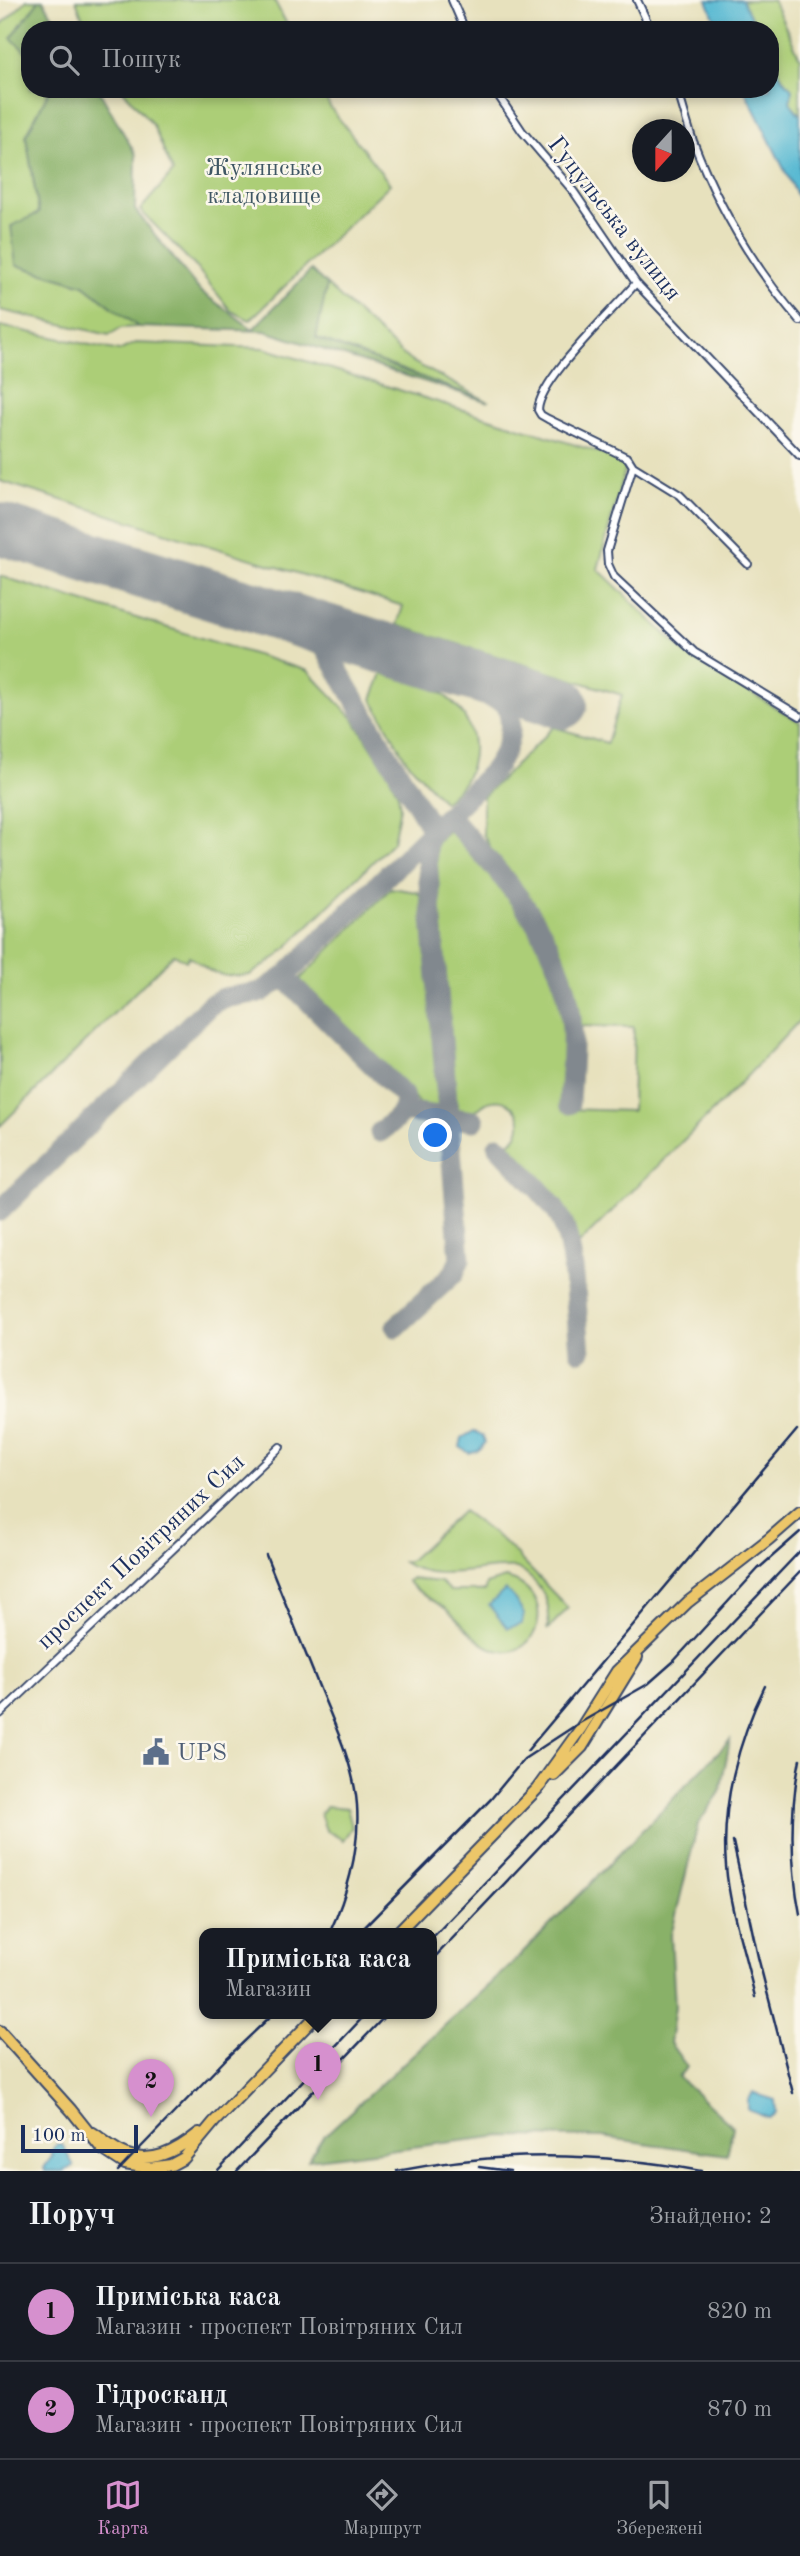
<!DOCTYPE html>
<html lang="uk">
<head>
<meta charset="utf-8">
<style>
	body { margin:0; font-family:"Old Standard TT",serif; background:#242831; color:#f1f3f6 }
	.compass { position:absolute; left:632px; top:119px; width:63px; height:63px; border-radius:50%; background:#171b24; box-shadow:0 4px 10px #0003; rotate:201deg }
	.scale { position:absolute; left:21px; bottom:18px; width:117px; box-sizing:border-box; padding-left:7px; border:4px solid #1b2f5e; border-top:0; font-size:19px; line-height:24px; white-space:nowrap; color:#1b2f5e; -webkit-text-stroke:5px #fbf7ec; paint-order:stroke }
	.you { position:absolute; left:436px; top:1136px; width:24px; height:24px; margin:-18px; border:5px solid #fff; border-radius:50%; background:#1a73e8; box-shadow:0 0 0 10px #1a73e833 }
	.badge { display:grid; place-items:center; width:46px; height:46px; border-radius:50%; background:#d690ce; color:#111; font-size:23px; font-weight:700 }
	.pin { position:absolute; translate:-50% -58px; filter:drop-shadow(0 2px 4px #0008) }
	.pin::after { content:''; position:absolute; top:37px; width:24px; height:21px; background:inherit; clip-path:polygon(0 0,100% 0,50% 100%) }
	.popup { position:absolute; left:199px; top:1928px; width:238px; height:91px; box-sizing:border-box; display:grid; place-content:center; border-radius:14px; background:#171b24; filter:drop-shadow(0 2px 5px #0005); font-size:23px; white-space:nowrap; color:#9ea1a6 }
	.popup b { font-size:26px; color:#f1f3f6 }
	.popup::after { content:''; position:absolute; left:50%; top:100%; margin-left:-14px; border:14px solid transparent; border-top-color:#171b24 }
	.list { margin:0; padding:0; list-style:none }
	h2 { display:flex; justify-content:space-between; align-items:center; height:91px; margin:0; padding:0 28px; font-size:30px }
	h2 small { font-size:23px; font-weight:400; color:#9ea1a6 }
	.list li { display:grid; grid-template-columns:46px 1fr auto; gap:21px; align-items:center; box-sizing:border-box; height:98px; padding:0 28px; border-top:2px solid #363941 }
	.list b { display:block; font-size:26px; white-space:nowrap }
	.list p { margin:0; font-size:23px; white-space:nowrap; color:#9ea1a6 }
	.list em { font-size:23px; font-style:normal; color:#9ea1a6 }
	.icon { flex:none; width:38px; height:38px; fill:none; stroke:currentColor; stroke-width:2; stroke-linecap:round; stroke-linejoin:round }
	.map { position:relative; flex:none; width:800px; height:2171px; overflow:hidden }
	.search { position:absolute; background:#171b24; box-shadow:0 4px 10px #0003; left:21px; right:21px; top:21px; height:77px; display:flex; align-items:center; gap:18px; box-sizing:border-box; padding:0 24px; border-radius:28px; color:#9ea1a6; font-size:26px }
	.sheet { height:287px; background:#171b24 }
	nav { display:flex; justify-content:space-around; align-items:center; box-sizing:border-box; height:98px; border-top:2px solid #363941; background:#171b24; font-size:19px; color:#9ea1a6 }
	nav a { display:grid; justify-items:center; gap:4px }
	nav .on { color:#d690ce }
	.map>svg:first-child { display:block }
</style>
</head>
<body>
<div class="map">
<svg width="800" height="2171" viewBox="0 0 800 2171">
	<rect width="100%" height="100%" fill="#fbf7ec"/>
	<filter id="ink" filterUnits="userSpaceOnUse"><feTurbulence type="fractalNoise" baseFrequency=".0143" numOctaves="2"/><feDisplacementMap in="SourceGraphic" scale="14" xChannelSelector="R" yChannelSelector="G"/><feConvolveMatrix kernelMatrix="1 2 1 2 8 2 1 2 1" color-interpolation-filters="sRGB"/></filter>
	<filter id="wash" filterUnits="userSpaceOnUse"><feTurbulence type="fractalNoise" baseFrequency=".00686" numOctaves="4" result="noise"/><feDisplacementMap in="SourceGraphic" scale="28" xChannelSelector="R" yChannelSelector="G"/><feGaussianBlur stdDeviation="1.57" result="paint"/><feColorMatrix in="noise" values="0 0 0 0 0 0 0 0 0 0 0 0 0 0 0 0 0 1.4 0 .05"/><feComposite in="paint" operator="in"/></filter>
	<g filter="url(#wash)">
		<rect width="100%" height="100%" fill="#e7e1bd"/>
		<path fill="#acce77" stroke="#647e6a" stroke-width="2" d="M27,0H39L12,37L30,56V89H50L26,136L39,214L16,265L84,285L138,327L121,328L109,335L0,310V26Z
			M76,0H274L290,30H87Z
			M742,0H773L800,58V116L790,102L792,89C773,69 770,56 770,30H757Z
			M122,89H321L330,107L390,184L250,320L231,311L196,267L140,210L173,172L153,125Z
			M327,285L409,360L489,402L316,338Z
			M0,326L119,351L135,343L264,348L621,459L626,465L598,569L686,654L800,722V1020L729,1095L573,1250L567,1221L553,1202L503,1146C511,1142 517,1138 519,1130C525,1112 506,1095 488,1102C483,1104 479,1110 474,1111C469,1113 461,1111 457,1110L435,845L449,830C509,893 559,948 564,1038C566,1061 562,1085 561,1109L632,1111L634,1027L578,1026L571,986L550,932L531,902L498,862L483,834V797L554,727L607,743L622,695L397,625L403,606L0,481Z
			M0,576L308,671L352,717L388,772L398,794L400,807L393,842L278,956L250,975L239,976H226L210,971L189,956L186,961L174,954L0,1126Z
			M382,674C399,679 419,682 435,690C468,707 483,743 466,778C462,787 452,795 444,802L406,760L372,699Z
			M391,888L417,892L422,898L439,1108L422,1106L298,981Z
			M463,1511L503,1541L568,1608L547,1630C554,1604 541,1582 517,1568C482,1565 433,1584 403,1562L409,1561Z
			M505,1578C560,1590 540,1662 496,1650C475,1644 463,1622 446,1609C433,1599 419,1595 407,1581L411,1579L440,1582L450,1591H485L486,1584Z
			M326,1806L347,1808L352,1827L343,1840L326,1830L320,1814Z"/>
		<path fill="#89b168" stroke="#527063" stroke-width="2" d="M39,0H43L61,30H30V56L11,38Z
			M50,89H98L136,155L135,210L200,291L253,329L311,270L327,285L316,338L489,402L265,331L138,327L84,285L16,265L11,226L39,213L26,136Z
			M730,1740L720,1792L698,1824L671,1935L675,2006L670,2043L687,2067L678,2077L733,2127L727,2155L602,2137L501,2136L308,2160L323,2137L518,1958Z"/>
		<path fill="#54b8d2" stroke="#387498" stroke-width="2" d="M707,0H742L757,30H719Z
			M770,55L782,78L792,89L790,102L800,116V201L744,89H770Z
			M474,1431L483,1436L485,1442L479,1450L469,1453L460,1447L462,1438Z
			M505,1590L511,1594L524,1614L522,1624L507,1628L489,1605Z
			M753,2093L775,2100L776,2113L769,2118L748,2110V2100Z
			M57,2144H62L74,2166L63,2171H45L44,2168L53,2155L51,2152Z"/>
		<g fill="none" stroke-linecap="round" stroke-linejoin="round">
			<path stroke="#81888e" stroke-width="21" d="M311,625L433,831
				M448,815C502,876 568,941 572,1029C573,1053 570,1079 569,1104
				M284,977L403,1095C410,1112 392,1122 380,1132
				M403,1111L474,1121
				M498,1146C515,1165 557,1204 564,1226C576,1260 576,1313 580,1351
				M0,1211L210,1005L223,998L261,992L284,977L492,772C519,736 519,696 474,676
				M396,1327L454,1273L460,1259L426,846L430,833"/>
			<path stroke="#81888e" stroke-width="52" d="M0,529L562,703"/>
		</g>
	</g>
	<g filter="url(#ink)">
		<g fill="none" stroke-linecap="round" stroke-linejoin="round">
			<defs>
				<path id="street" d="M452,0L465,30
					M637,0L651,30
					M494,89L522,131L574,192L636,283L800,456
					M677,89C683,106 687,124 693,141C718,206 754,268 800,321
					M636,283C613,311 540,378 538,410L541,415L548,419L628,458L633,466L680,495L748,564
					M633,466L607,551L608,564L614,577L694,652L800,716
					M0,1714L280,1447"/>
				<path id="primary" d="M554,1775L582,1747L637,1657
					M537,1789L581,1728L617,1671L688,1602L769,1539L800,1512
					M396,1934L541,1785
					M0,2031L71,2110L102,2149L125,2164L149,2168L171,2165L184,2158L214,2122L318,2014
					M93,2133C102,2139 111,2147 121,2152C149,2167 177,2151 199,2133"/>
			</defs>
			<use href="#street" stroke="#3a4a6c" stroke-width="10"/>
			<use href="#primary" stroke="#3a4a6c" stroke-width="14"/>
			<use href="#street" stroke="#fff" stroke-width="6"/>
			<use href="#primary" stroke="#ecc669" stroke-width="10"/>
			<path stroke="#1b2f5e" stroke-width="2.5" d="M266,1555C284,1600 302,1644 320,1689C335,1726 354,1765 357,1805C360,1850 348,1893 329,1934
				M527,1751L797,1430
				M800,1759C790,1808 790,1865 800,1914
				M733,1842L758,1957L793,2093
				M358,1934L491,1799L524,1759L576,1725L648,1684L673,1662L758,1569L800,1532
				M432,1938L800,1551
				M432,1960L800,1572
				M755,1997C746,1956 729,1907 726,1866C721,1805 738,1741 765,1686
				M479,2167L510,2171
				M118,2171L227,2058L273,2014
				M217,2171L366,2014
				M237,2171L387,2014
				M397,2171C497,2151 601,2152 701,2171"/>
		</g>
	</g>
	<defs>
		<symbol id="civic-bare" viewBox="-9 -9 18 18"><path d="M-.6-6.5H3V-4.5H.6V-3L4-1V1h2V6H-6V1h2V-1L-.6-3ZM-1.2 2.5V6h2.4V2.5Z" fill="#5c6f8a" stroke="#fbf7ec" stroke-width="2.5" paint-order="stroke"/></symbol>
	</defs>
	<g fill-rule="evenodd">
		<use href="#civic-bare" x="137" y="1733" width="38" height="38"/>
	</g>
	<g text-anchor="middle" stroke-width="5" stroke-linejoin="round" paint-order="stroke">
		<g font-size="24" fill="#3f5764" stroke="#fbf7ec">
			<text x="264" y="175">Жулянське<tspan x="264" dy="28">кладовище</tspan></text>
		</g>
		<g font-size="24" fill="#1b2f5e" stroke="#fbf7ec">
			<text transform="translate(615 218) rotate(52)" y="8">Гуцульська вулиця</text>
			<text transform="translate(140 1551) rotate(-43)" y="8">проспект Повітряних Сил</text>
		</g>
		<g font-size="24" fill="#4e5e75" stroke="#fbf7ec" text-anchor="start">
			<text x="177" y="1760">UPS</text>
		</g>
	</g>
</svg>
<svg class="compass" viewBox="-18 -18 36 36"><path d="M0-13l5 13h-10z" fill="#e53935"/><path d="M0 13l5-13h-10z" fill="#9ea1a6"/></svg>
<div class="scale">100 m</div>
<div class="you"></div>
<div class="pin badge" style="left:318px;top:2100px">1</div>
<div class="popup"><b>Приміська каса</b>Магазин</div>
<div class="pin badge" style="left:151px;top:2117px">2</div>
<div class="search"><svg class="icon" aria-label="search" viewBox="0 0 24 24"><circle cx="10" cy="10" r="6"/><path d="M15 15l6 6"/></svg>Пошук</div>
</div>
<section class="sheet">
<h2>Поруч<small>Знайдено: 2</small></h2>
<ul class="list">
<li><span class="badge">1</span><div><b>Приміська каса</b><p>Магазин · проспект Повітряних Сил</p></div><em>820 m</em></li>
<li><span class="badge">2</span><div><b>Гідросканд</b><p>Магазин · проспект Повітряних Сил</p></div><em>870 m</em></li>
</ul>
</section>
<nav>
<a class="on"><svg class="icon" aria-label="map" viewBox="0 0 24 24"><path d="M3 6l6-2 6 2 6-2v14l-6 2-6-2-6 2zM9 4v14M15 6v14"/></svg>Карта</a>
<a><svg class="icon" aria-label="directions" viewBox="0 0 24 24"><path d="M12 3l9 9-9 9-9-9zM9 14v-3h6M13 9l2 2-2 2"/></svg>Маршрут</a>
<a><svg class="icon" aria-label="saved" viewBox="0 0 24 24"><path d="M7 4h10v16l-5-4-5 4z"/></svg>Збережені</a>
</nav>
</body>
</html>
